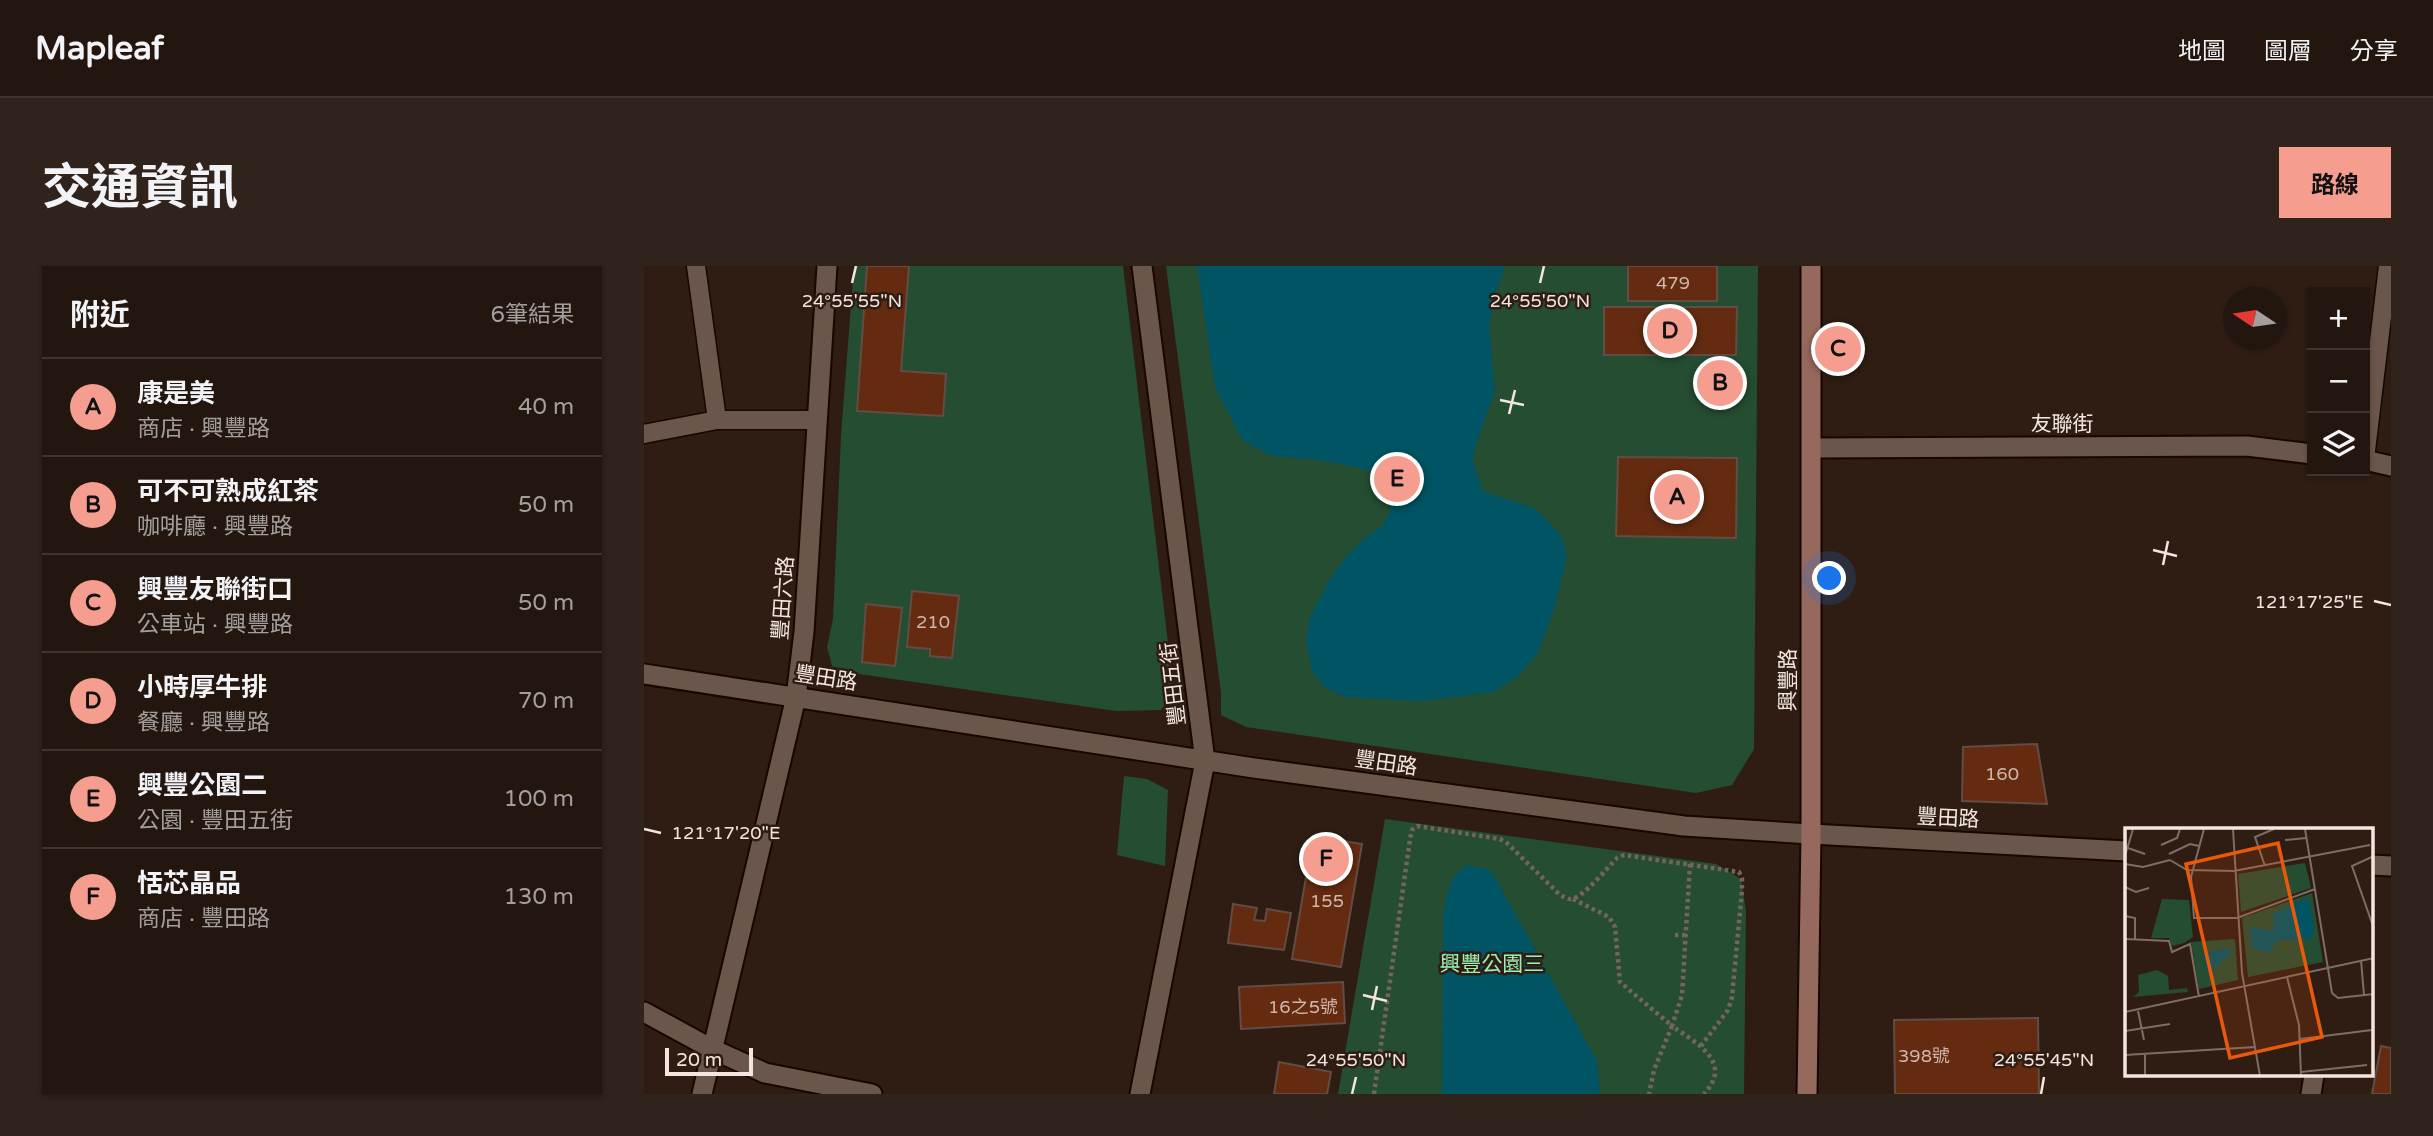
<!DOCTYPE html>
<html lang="zh-TW">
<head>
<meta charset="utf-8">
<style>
	body { margin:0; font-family:"Varela Round","Noto Sans TC",sans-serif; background:#2f231c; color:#f1f3f6 }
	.controls { position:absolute; right:21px; top:21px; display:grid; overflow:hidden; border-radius:0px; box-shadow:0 2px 5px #0004 }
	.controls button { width:63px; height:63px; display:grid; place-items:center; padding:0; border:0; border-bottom:2px solid #40352e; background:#23160e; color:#f1f3f6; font:35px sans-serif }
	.compass { position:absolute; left:1579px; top:21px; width:63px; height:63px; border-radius:50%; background:#23160e; box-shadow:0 2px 5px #0004; rotate:283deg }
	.scale { position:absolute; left:21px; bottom:18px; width:88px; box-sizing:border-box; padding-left:7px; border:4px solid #f2e6df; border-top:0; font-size:19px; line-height:24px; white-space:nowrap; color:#f2e6df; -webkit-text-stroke:5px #2f1d13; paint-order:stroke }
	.you { position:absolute; left:1186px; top:313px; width:24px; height:24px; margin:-18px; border:5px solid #fff; border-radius:50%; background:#1a73e8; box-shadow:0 0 0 10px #1a73e833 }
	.badge { display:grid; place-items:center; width:46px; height:46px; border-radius:50%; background:#f59d8f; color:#111; font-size:23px; font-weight:700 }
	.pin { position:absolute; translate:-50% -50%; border:4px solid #fff; box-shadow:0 2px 7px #0006 }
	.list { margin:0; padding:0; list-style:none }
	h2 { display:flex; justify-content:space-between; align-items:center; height:91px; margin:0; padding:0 28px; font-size:30px }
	h2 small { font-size:23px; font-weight:400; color:#a39f9e }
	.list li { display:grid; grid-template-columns:46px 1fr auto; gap:21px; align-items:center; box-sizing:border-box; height:98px; padding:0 28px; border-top:2px solid #40352e }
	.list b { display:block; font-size:26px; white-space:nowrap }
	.list p { margin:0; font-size:23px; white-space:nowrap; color:#a39f9e }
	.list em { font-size:23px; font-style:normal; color:#a39f9e }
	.icon { flex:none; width:38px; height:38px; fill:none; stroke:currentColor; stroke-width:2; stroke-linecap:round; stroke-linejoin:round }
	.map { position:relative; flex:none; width:1747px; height:828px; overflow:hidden; border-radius:0px }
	header { display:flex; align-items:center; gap:42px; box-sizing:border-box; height:98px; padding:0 35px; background:#23160e; border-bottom:2px solid #40352e }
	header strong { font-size:33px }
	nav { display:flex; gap:38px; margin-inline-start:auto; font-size:24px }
	.intro { display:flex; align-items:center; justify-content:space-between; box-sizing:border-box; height:168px; padding:0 42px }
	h1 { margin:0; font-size:49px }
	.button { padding:18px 32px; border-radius:0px; background:#f59d8f; color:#111; font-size:24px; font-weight:700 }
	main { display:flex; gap:42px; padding:0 42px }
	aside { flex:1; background:#23160e; border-radius:0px; box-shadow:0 2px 5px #0004 }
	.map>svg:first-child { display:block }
</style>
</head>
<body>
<header>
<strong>Mapleaf</strong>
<nav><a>地圖</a><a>圖層</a><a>分享</a></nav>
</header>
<div class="intro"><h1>交通資訊</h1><a class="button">路線</a></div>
<main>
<aside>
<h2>附近<small>6筆結果</small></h2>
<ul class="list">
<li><span class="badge">A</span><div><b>康是美</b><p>商店 · 興豐路</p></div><em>40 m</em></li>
<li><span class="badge">B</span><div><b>可不可熟成紅茶</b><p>咖啡廳 · 興豐路</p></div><em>50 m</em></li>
<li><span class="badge">C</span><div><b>興豐友聯街口</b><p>公車站 · 興豐路</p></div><em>50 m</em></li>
<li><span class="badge">D</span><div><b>小時厚牛排</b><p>餐廳 · 興豐路</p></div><em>70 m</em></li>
<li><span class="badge">E</span><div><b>興豐公園二</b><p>公園 · 豐田五街</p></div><em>100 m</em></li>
<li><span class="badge">F</span><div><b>恬芯晶品</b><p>商店 · 豐田路</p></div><em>130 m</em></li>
</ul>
</aside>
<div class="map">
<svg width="1747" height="828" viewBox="0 0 1747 828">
	<rect width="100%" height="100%" fill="#2f1d13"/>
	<path fill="#254d32" d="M210,0H479L530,427L517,444L472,445L215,408L188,400L183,381L189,353L197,169Z
		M522,0H1114L1110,483L1088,519L1052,527L602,461L577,449V427Z
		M480,510L503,513L524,524L521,600L473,589Z
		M741,553L1072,598L1097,613L1102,645L1100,828H694Z"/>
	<path fill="#005463" d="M553,0H861L850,31L845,59L851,124L831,182L829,195L839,225L892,243L916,268L923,289L911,340L894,387L873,411L849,426L778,435L702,431L680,421L668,404L662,375L666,351L684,316L701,292L719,273L739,259L746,245L744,208L677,194L628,190L599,175L571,121Z
		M824,599L843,603L849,608L953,795L956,828H798L799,651C802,631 805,608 824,599Z"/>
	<path fill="#642b11" stroke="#624c43" stroke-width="2" d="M223,0H265L257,105L302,108L299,150L213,145Z
		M984,0H1073V35H984Z
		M960,41H1093L1092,89H960Z
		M974,191L1093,192L1092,272L972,270Z
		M268,325L315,330L308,392L286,390V383L263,381Z
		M222,338L258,342L251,400L218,396Z
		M1393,478L1403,538L1318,535L1319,481Z
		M669,570L718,578L697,701L648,693Z
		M589,638L613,642L610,654L621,655L623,643L647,647L640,684L584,677Z
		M699,716L701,757L597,763L595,721Z
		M1394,752L1395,828H1251L1250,754Z
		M1737,780L1747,782V828H1728Z
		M635,796L687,806L683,828H630Z"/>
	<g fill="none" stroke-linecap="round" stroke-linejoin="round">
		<defs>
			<path id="service" d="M52,0L73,154
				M0,168L73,154H173
				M1721,193L1744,0"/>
			<path id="minor" d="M1168,182L1603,180L1668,188
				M1721,194L1747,200
				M0,408L610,502L1040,560L1167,568
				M0,746L68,783L121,807L228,828
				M58,828L152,431L160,366L183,0
				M496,828L561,495L498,0
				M1667,828L1670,809"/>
			<path id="tertiary" d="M1167,568L1483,585
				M1728,599L1747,600"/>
			<path id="secondary" d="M1163,828L1167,568V0"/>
		</defs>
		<use href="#service" stroke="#160701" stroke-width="21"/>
		<use href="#minor" stroke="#160701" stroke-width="23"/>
		<use href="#tertiary" stroke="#160701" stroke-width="23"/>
		<use href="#secondary" stroke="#160701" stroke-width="23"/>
		<path stroke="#74645b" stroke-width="4.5" stroke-dasharray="3.5 3.5" stroke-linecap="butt" d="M1046,598L1038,729L1028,760C1052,777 1090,796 1060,828
			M929,633L965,651L971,661L976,716L1028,760L1010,804L1005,828
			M1031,669H1042
			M730,828L766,573L768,564L773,560L856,573L863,577L916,629C920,631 923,633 927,633C939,632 964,601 973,592L980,589L1095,606L1098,612V624L1088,731L1084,744L1057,780"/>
		<use href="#service" stroke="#6b564b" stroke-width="18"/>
		<use href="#minor" stroke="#6b564b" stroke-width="19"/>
		<use href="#tertiary" stroke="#6b564b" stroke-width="19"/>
		<use href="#secondary" stroke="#96695e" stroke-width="19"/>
	</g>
	<path fill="none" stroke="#f2e6df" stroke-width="2.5" d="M208,17L212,0M896,17L900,0M856,134L880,139M865,148L871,124M1509,284L1533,290M1519,299L1524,275M1730,335L1747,339M0,563L17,567M719,729L743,735M728,744L733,720M708,828L712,811M1397,828L1400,811"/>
	<g text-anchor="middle" stroke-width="5" stroke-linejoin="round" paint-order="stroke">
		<g font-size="18" fill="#ceb7ac">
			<text x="1029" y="23">479</text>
			<text x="289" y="362">210</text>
			<text x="1358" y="514">160</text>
			<text x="683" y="641">155</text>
			<text x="659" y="747">16之5號</text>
			<text x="1280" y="796">398號</text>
		</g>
		<g font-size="21" fill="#f2e6df" stroke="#2f1d13">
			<text x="1418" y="165">友聯街</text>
			<text transform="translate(139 332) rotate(-86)" y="7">豐田六路</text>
			<text transform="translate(182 412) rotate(9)" y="7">豐田路</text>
			<text transform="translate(1144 414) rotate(-90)" y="7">興豐路</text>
			<text transform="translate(529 418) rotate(-97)" y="7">豐田五街</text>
			<text transform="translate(742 497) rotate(8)" y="7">豐田路</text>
			<text transform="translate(1304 552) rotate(3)" y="7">豐田路</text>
		</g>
		<g font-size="21" fill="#99f1b4" stroke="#2f1d13">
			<text x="848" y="705">興豐公園三</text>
		</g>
	</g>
	<g transform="translate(1481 562)">
		<rect width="248" height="248" fill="#2f1d13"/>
		<path d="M180,35L186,60L116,84L113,46ZM187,65L198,134L123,149L117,90ZM37,71L64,72L68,109L59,115L47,118L44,110H26ZM110,111L113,152L74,161L66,114ZM32,142L43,148L44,162L62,160L63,164L8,169L14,164L13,147Z" fill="#254d32"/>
		<path d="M180,71L184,72L189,100L186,111L152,112L144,125L127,120L125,99L148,103V86ZM101,120L107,125L89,141H81L79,125Z" fill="#005463"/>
		<path fill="none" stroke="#7d6d65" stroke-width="2" d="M79,1L66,49L69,90H112L190,61M108,1L117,145L135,248M180,1L207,165L213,170L249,166M160,12L181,10M36,17L52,10L55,1M0,19L20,26M44,26L65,16L74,18M0,28L8,1M249,28L227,38L249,101M45,32L62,42L109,43L245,17M0,36L18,39L45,32M140,38L130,9L149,1M0,59L11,64L24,60M0,88L10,90V111M0,111L44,113L47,124L65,116L74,169M236,132L239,167M162,149L174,197L176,248M13,183L19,212M0,184L249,130M0,203L45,196M175,211L247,202M20,226V248M0,227L130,219M176,244L242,237"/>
		<path fill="#e8590c" fill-opacity="0.15" stroke="#e8590c" stroke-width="3.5" d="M153,15L197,209L105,230L61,36Z"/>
		<rect width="248" height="248" fill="none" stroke="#f2e6df" stroke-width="3.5"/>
	</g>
	<g font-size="18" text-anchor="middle" fill="#f2e6df" stroke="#2f1d13" stroke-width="5" stroke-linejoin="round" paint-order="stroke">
		<text x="208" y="41">24°55'55"N</text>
		<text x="896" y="41">24°55'50"N</text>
		<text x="1665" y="342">121°17'25"E</text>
		<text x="82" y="573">121°17'20"E</text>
		<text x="712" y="800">24°55'50"N</text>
		<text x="1400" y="800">24°55'45"N</text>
	</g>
</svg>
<div class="controls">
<button>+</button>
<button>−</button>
<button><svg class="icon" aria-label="layers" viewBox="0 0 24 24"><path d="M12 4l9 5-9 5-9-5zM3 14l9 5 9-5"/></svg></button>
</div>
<svg class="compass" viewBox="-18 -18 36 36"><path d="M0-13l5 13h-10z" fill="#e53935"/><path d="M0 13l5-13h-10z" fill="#a39f9e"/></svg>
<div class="scale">20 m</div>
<div class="you"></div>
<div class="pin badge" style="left:1033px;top:231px">A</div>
<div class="pin badge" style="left:1076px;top:117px">B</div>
<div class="pin badge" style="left:1194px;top:83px">C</div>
<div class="pin badge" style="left:1026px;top:65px">D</div>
<div class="pin badge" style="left:753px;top:213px">E</div>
<div class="pin badge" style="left:682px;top:593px">F</div>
</div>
</main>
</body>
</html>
